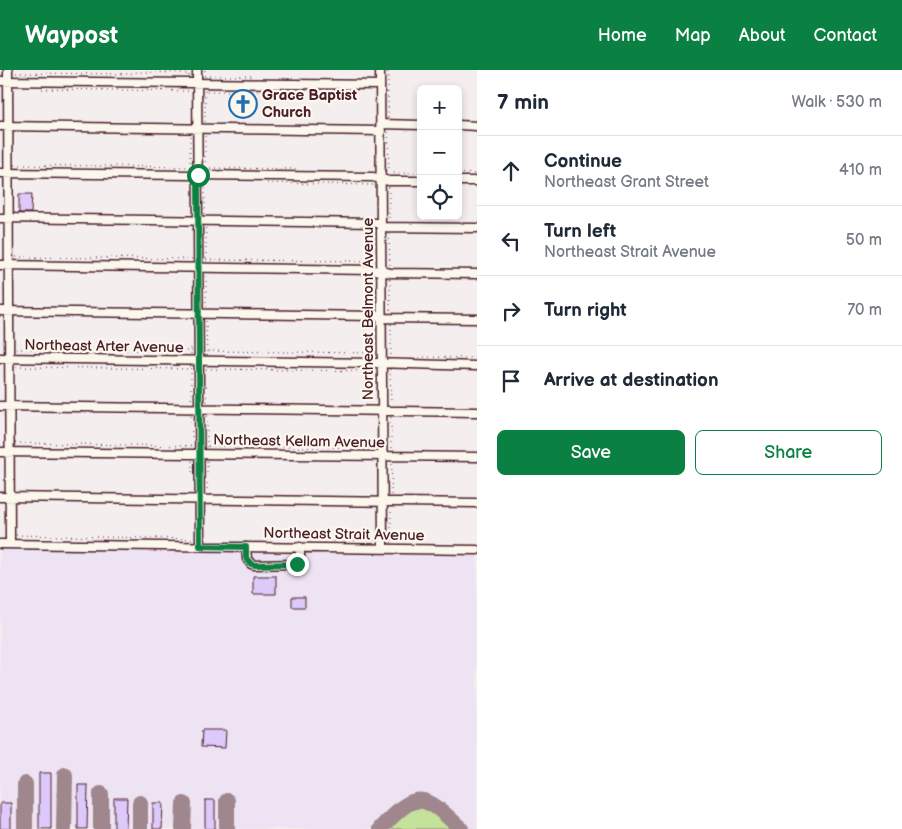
<!DOCTYPE html>
<html lang="en">
<head>
<meta charset="utf-8">
<style>
	body { margin:0; font-family:"Balsamiq Sans",sans-serif; background:#f6f6f7; color:#1f2937 }
	.controls { position:absolute; right:15px; top:15px; display:grid; overflow:hidden; border-radius:8px; box-shadow:0 2px 8px #0003 }
	.controls button { width:45px; height:45px; display:grid; place-items:center; padding:0; border:0; border-bottom:1px solid #e0e1e3; background:#fff; color:#1f2937; font:25px sans-serif }
	.stop { position:absolute; width:15px; height:15px; margin:-11px; border:4px solid #0b8043; border-radius:50%; background:#fff }
	.stop.end { background:#0b8043; border-color:#fff; box-shadow:0 1px 5px #0008 }
	.list { margin:0; padding:0; list-style:none }
	h2 { display:flex; justify-content:space-between; align-items:center; height:65px; margin:0; padding:0 20px; font-size:21px }
	h2 small { font-size:16px; font-weight:400; color:#747a83 }
	.list li { display:grid; grid-template-columns:32px 1fr auto; gap:15px; align-items:center; box-sizing:border-box; height:70px; padding:0 20px; border-top:1px solid #e0e1e3 }
	.list b { display:block; font-size:19px; white-space:nowrap }
	.list p { margin:0; font-size:16px; white-space:nowrap; color:#747a83 }
	.list em { font-size:16px; font-style:normal; color:#747a83 }
	.actions { display:flex; gap:10px; padding:15px 20px }
	.actions a { flex:1; padding:11px 0; border:1px solid #0b8043; border-radius:8px; text-align:center; font-size:18px; color:#0b8043 }
	.actions .main { background:#0b8043; color:#fff }
	.icon { flex:none; width:28px; height:28px; fill:none; stroke:currentColor; stroke-width:2; stroke-linecap:round; stroke-linejoin:round }
	.map { position:relative; flex:none; width:477px; height:759px; overflow:hidden }
	header { display:flex; align-items:center; gap:30px; box-sizing:border-box; height:70px; padding:0 25px; background:#0b8043; color:#fff }
	header strong { font-size:24px }
	nav { display:flex; gap:28px; margin-inline-start:auto; font-size:18px }
	main { display:flex }
	aside { flex:1; background:#fff }
	.map>svg:first-child { display:block }
</style>
</head>
<body>
<header>
<strong>Waypost</strong>
<nav><a>Home</a><a>Map</a><a>About</a><a>Contact</a></nav>
</header>
<main>
<div class="map">
<svg width="477" height="759" viewBox="0 0 477 759">
	<rect width="100%" height="100%" fill="#f5eeef"/>
	<filter id="ink" filterUnits="userSpaceOnUse"><feTurbulence type="fractalNoise" baseFrequency=".02" numOctaves="2"/><feDisplacementMap in="SourceGraphic" scale="10" xChannelSelector="R" yChannelSelector="G"/><feConvolveMatrix kernelMatrix="1 2 1 2 8 2 1 2 1" color-interpolation-filters="sRGB"/></filter>
	<g filter="url(#ink)">
		<path fill="#eee3f3" d="M0,478L477,485V759H0Z"/>
		<path fill="#c4e29a" stroke="#878062" d="M415,737C432,735 441,748 453,759H389L404,743Z"/>
		<g fill="none" stroke-linecap="round" stroke-linejoin="round">
			<path stroke="#a0868d" stroke-width="16" d="M25,759V714
				M64,759L65,705
				M101,759V724
				M140,759V733
				M183,759L184,734
				M227,759V731
				M380,759C417,719 423,723 461,759"/>
		</g>
		<path fill="#ddcafb" stroke="#4a1f2b" d="M247,23L248,44H239L238,24Z
			M19,124H32L31,143H19Z
			M253,506H276V524H253Z
			M292,527H305V537H292Z
			M202,660H226L225,678L201,677Z
			M39,703H51V759H39Z
			M78,715H88L87,759H78Z
			M114,728H127L126,759H114Z
			M205,730H215V759H205Z
			M0,733H11V759H0Z
			M153,733H163L162,759H153Z"/>
		<g fill="none" stroke-linecap="round" stroke-linejoin="round">
			<defs>
				<path id="minor" d="M8,0L10,474
					M197,0L200,476
					M380,0L383,478
					M0,11L380,15
					M381,54L421,55
					M458,55L477,56
					M0,56L381,61
					M0,103L373,107L389,111H421
					M458,111H477
					M0,148L378,153L381,157L477,158
					M0,195L374,200L391,203L477,204
					M0,241L376,246L382,248L477,249
					M0,288L375,293L477,296
					M0,336L477,342
					M0,382L477,387
					M0,427L477,433
					M0,474L477,480
					M246,477L247,489L251,494L254,495L297,494L300,492V477"/>
			</defs>
			<use href="#minor" stroke="#4a1f2b" stroke-width="11"/>
			<path stroke="#4a1f2b" stroke-width="1" stroke-dasharray="1 4" stroke-linecap="butt" d="M189,0V7
				M205,0V7
				M16,3L129,4L137,2L182,3L189,5
				M205,6H251
				M42,19L190,21
				M205,21V52
				M207,21H293
				M388,48V0
				M388,62L389,103
				M190,66V99
				M205,66V99
				M15,95L191,97
				M205,98L298,99
				M390,101L391,103H421
				M458,103L477,104
				M205,113V144
				M267,113L373,115
				M389,117V150
				M206,158V192
				M389,164L390,195
				M16,187L192,189
				M206,190L374,191
				M206,206V237
				M390,209V240
				M206,251L207,284
				M16,279L192,281
				M208,281L374,283
				M191,284V276
				M391,285V254
				M419,287L477,288
				M16,297L192,299
				M191,298V332
				M206,299L374,301
				M390,299L391,333
				M206,316L207,332
				M191,346L192,367
				M207,346V377
				M391,347V380
				M15,373L191,376
				M208,376L376,378
				M192,391V402
				M207,402V391
				M207,413V422
				M391,425L392,392
				M16,465L194,469
				M392,470L421,469
				M334,471L375,470
				M391,473V439"/>
			<use href="#minor" stroke="#fbf7ec" stroke-width="8"/>
		</g>
	</g>
	<g fill="none" stroke-linecap="round" stroke-linejoin="round" filter="url(#ink)">
		<path stroke="#0b8043" stroke-width="6" d="M198,105L200,476L246,477V488L251,494L254,495L297,494"/>
	</g>
	<defs>
		<symbol id="church-ring" viewBox="-11 -11 22 22"><circle r="9.5" fill="#fbf7ec" stroke="#1f6fb2" stroke-width="1.5"/><path d="M-1.2-6h2.4v3.5h3.3v2.4h-3.3V6h-2.4V-.1h-3.3v-2.4h3.3Z" fill="#1f6fb2"/></symbol>
	</defs>
	<g fill-rule="evenodd">
		<use href="#church-ring" x="227" y="18" width="32" height="32"/>
	</g>
	<g text-anchor="middle" stroke-width="4.5" stroke-linejoin="round" paint-order="stroke">
		<g font-size="15" font-weight="bold" fill="#4a1f2b" stroke="#fbf7ec" text-anchor="start">
			<text x="262" y="30">Grace Baptist<tspan x="262" dy="17">Church</tspan></text>
		</g>
		<g font-size="15" fill="#4a1f2b" stroke="#fbf7ec">
			<text transform="translate(368 239) rotate(-90)" y="5">Northeast Belmont Avenue</text>
			<text transform="translate(104 276) rotate(1)" y="5">Northeast Arter Avenue</text>
			<text transform="translate(299 371) rotate(1)" y="5">Northeast Kellam Avenue</text>
			<text transform="translate(344 464) rotate(1)" y="5">Northeast Strait Avenue</text>
		</g>
	</g>
</svg>
<div class="controls">
<button>+</button>
<button>−</button>
<button><svg class="icon" aria-label="locate" viewBox="0 0 24 24"><circle cx="12" cy="12" r="6"/><path d="M12 2v4M12 18v4M2 12h4M18 12h4"/></svg></button>
</div>
<div class="stop" style="left:198px;top:105px"></div>
<div class="stop end" style="left:297px;top:494px"></div>
</div>
<aside>
<h2>7 min<small>Walk · 530 m</small></h2>
<ul class="list">
<li><svg class="icon" aria-label="ahead" viewBox="0 0 24 24"><path d="M12 20V5M6 11l6-6 6 6"/></svg><div><b>Continue</b><p>Northeast Grant Street</p></div><em>410 m</em></li>
<li><svg class="icon" aria-label="left" viewBox="0 0 24 24"><path d="M17 20v-9H6M10 6l-5 5 5 5"/></svg><div><b>Turn left</b><p>Northeast Strait Avenue</p></div><em>50 m</em></li>
<li><svg class="icon" aria-label="right" viewBox="0 0 24 24"><path d="M7 20v-9h11M14 6l5 5-5 5"/></svg><div><b>Turn right</b></div><em>70 m</em></li>
<li><svg class="icon" aria-label="arrive" viewBox="0 0 24 24"><path d="M6 21V4h12l-3 4 3 4H6"/></svg><div><b>Arrive at destination</b></div></li>
</ul>
<div class="actions"><a class="main">Save</a><a>Share</a></div>
</aside>
</main>
</body>
</html>
